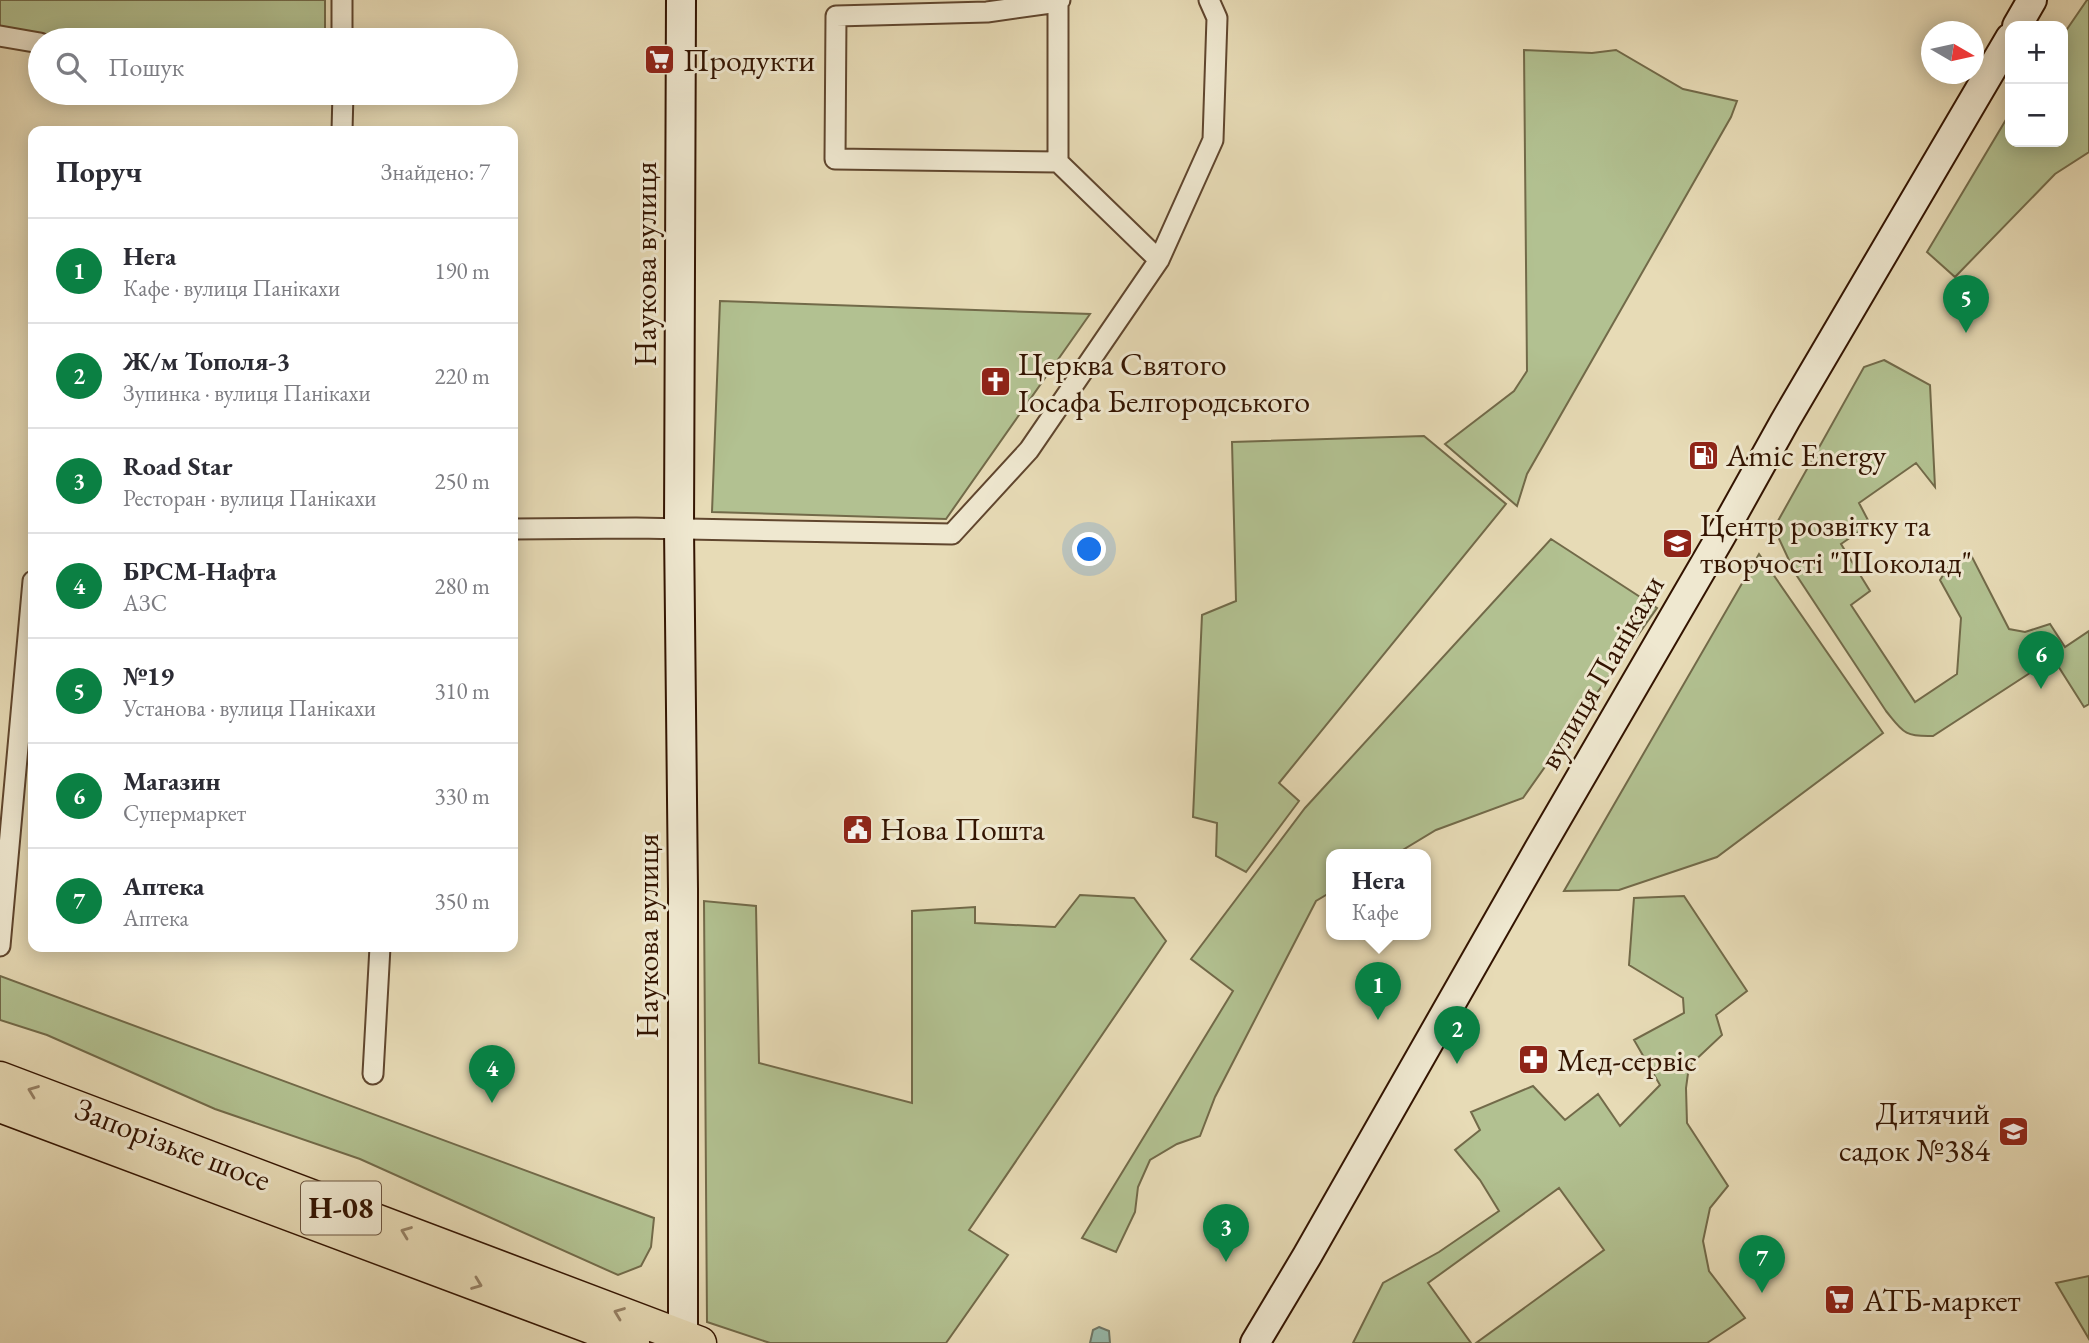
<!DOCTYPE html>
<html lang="uk">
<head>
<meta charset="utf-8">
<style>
	body { margin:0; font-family:"EB Garamond",serif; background:#f2f2f3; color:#2b2b33 }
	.controls { position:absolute; right:21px; top:21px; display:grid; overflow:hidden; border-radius:14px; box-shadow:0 4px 18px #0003 }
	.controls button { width:63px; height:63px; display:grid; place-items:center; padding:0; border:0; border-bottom:2px solid #e1e1e2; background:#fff; color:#2b2b33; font:35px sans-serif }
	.compass { position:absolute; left:1921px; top:21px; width:63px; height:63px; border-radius:50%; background:#fff; box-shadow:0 4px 18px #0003; rotate:99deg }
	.you { position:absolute; left:1090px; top:550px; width:24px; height:24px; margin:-18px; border:5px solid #fff; border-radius:50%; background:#1a73e8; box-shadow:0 0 0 10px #1a73e833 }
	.badge { display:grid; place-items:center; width:46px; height:46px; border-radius:50%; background:#0b8043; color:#fff; font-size:23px; font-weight:700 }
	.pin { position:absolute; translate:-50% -58px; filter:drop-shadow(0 2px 4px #0008) }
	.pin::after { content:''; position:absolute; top:37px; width:24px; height:21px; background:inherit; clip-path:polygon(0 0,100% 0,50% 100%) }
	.popup { position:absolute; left:1326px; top:849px; width:105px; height:91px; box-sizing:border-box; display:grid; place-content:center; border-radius:14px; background:#fff; filter:drop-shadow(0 2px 5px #0005); font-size:23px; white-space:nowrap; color:#7c7c81 }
	.popup b { font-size:26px; color:#2b2b33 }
	.popup::after { content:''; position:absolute; left:50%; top:100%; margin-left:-14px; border:14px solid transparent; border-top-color:#fff }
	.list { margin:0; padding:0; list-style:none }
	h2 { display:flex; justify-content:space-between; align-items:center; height:91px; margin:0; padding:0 28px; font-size:30px }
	h2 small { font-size:23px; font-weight:400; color:#7c7c81 }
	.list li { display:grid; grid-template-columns:46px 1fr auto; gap:21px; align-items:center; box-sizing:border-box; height:105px; padding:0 28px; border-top:2px solid #e1e1e2 }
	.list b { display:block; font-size:26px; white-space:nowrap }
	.list p { margin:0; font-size:23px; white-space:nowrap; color:#7c7c81 }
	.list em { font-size:23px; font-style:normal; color:#7c7c81 }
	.icon { flex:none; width:38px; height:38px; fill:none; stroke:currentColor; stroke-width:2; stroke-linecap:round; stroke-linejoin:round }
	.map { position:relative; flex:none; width:2089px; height:1343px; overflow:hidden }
	.search { position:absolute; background:#fff; box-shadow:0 4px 18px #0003; left:28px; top:28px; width:490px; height:77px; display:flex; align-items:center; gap:18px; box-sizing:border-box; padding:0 24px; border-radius:38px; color:#7c7c81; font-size:26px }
	.panel { position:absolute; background:#fff; box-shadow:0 4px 18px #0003; left:28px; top:126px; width:490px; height:826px; border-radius:14px }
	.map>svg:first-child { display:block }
</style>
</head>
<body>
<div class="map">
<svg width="2089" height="1343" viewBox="0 0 2089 1343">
	<rect width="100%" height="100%" fill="#e7dbb6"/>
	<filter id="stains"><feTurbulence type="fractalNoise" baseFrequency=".00286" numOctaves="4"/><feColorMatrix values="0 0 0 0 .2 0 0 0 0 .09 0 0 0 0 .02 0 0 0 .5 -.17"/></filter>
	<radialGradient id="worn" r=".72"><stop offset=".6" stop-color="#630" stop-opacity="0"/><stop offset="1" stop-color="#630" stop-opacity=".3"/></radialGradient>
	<path fill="#b2c191" stroke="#726a49" stroke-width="2" d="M0,0H325V40H72L0,28Z
		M2087,0H2089V152L2055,174L1955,277L1927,252L2010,113V142H2063V35Z
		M1524,50L1592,53L1616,50L1683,89L1737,101L1731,117L1527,474L1517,506L1445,444L1514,391L1527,371Z
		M720,301L1090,314L946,519L712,512Z
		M1884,360L1930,385L1935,487L1916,463L1859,503L1870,524L1841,544L1870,591L1851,605L1915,702L1957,674L1961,618L1940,580L1949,566L1971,555L2009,629L2025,632L2050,624L2065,647L2089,631V704L2084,707L2053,658L1933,736C1904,737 1903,732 1886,711L1795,573L1774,528L1864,367Z
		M1424,436L1506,504L1279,783L1299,801L1246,872L1216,856L1217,823L1193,817L1202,615L1236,601L1232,442Z
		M1551,539L1657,608L1523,798L1436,830L1396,854H1331V892L1316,901L1215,1097L1200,1136L1177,1144L1150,1160L1138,1187L1135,1212L1116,1252L1082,1238L1233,991L1191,959L1305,808Z
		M1759,554L1883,733L1717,857L1619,890L1564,891Z
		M1080,895L1134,898L1166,941L969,1230L1008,1255L946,1343H770L707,1322L704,901L756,906L759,1063L912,1103V911L975,907V923L1055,927Z
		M1684,896L1747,991L1716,1015L1722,1035L1689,1066L1686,1088L1687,1123L1728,1186L1710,1208L1703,1241L1709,1271L1745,1318L1707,1343H1476L1604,1250L1559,1188L1428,1283L1471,1343H1353L1383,1283L1439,1252L1499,1211L1480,1180L1455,1150L1480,1130L1471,1112L1533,1086L1565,1120L1598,1094L1620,1126L1660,1085L1634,1040L1684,1013L1683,998L1629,965L1634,898Z
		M0,976L654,1218L651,1247L641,1266L618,1275L360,1159L215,1109L47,1035L0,1020Z
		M2089,1276V1339L2056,1283Z"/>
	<path fill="#97bbad" stroke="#6f7868" stroke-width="2" d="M1099,1327L1109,1331L1110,1343H1090L1093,1330Z"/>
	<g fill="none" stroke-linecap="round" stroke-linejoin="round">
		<defs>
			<path id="street" d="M342,0V40
				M1058,2V162L1159,260
				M0,36L40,43
				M342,131L343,93
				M1058,162L835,159L836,16L987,12L1058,2L1060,0
				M513,529L636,528L952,534L1029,450L1159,260L1213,140L1217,18L1209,0
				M0,946L33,581
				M373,1074L380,947"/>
			<path id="secondary" d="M681,0L679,529L683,889V1343
				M2017,26L2032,0
				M1255,1343L1307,1256L1539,849L1721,536L1785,421L2010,38"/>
			<path id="primary" d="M0,1078L700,1343
				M0,1106L633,1343"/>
		</defs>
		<use href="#street" stroke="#60462e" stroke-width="23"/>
		<use href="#secondary" stroke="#331401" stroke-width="32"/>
		<use href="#primary" stroke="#331401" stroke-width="35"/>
		<use href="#street" stroke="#efe8d0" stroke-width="19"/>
		<use href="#secondary" stroke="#efe8d0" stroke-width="28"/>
		<use href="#primary" stroke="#e7dbb6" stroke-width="32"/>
	</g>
	<defs><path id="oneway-chevron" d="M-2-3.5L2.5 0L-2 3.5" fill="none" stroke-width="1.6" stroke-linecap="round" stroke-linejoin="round" transform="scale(1.75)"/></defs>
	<g stroke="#968165">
		<use href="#oneway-chevron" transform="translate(33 1091) rotate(-159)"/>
		<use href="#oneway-chevron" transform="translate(406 1232) rotate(-159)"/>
		<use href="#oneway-chevron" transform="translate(477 1284) rotate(21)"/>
		<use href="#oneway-chevron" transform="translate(619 1313) rotate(-159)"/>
	</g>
	<defs>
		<symbol id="supermarket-square" viewBox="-11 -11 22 22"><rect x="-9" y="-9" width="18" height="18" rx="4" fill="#8f2418" stroke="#efe8d0"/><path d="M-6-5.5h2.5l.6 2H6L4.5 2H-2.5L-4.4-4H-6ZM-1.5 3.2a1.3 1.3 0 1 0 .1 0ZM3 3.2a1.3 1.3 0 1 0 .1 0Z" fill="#fff"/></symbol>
		<symbol id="church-square" viewBox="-11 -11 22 22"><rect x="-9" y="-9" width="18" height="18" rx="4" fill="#8f2418" stroke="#efe8d0"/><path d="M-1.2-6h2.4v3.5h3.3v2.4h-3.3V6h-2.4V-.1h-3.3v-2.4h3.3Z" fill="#fff"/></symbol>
		<symbol id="fuel-square" viewBox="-11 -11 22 22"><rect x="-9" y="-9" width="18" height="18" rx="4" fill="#8f2418" stroke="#efe8d0"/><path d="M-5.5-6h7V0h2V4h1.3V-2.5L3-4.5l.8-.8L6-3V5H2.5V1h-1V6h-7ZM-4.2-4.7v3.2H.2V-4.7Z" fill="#fff"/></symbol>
		<symbol id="school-square" viewBox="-11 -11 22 22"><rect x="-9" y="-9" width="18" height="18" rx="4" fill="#8f2418" stroke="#efe8d0"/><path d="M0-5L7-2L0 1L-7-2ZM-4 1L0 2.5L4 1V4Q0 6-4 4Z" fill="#fff"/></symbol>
		<symbol id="civic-square" viewBox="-11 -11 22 22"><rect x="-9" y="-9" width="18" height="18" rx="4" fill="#8f2418" stroke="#efe8d0"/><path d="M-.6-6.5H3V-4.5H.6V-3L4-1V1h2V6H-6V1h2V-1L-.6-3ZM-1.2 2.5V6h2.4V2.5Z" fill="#fff"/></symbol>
		<symbol id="pharmacy-square" viewBox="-11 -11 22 22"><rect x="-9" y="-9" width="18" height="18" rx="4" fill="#8f2418" stroke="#efe8d0"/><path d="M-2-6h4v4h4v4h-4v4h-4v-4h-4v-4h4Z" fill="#fff"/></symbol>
	</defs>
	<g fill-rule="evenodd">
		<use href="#supermarket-square" x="642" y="42" width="35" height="35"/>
		<use href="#church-square" x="978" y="364" width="35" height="35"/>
		<use href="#fuel-square" x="1686" y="438" width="35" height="35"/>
		<use href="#school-square" x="1660" y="526" width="35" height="35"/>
		<use href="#civic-square" x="840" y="812" width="35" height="35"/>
		<use href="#pharmacy-square" x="1516" y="1042" width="35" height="35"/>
		<use href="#school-square" x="1996" y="1114" width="35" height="35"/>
		<use href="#supermarket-square" x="1822" y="1282" width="35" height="35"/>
	</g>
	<g text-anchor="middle" stroke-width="6" stroke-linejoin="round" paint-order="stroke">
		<rect fill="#efe8d0" stroke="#6b543f" stroke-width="2" x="301" y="1181.5" width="80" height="53" rx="5"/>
		<g font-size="30" font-weight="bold" fill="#331401">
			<text x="341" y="1218">Н-08</text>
		</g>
		<g font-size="32" fill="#331401" stroke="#efe8d0" text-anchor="start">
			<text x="683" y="71">Продукти</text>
			<text x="1018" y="375">Церква Святого<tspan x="1018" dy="37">Іосафа Белгородського</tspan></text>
			<text x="1726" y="466">Amic Energy</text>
			<text x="1700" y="536">Центр розвітку та<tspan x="1700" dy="37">творчості "Шоколад"</tspan></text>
			<text x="880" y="840">Нова Пошта</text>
			<text x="1557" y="1071">Мед-сервіс</text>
			<text x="1990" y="1124" text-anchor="end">Дитячий<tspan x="1990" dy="37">садок №384</tspan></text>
			<text x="1863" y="1311">АТБ-маркет</text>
		</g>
		<g font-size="32" fill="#331401" stroke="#efe8d0">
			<text transform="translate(645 264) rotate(-90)" y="11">Наукова вулиця</text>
			<text transform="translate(1601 672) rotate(-60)" y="11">вулиця Панікахи</text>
			<text transform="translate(647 936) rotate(-90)" y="11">Наукова вулиця</text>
			<text transform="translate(173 1144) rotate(21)" y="11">Запорізьке шосе</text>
		</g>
	</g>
	<rect width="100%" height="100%" filter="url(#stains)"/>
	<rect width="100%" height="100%" fill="url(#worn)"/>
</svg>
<div class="controls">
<button>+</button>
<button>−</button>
</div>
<svg class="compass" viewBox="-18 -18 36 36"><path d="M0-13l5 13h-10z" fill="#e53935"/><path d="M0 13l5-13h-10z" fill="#7c7c81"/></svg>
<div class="you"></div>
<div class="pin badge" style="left:1378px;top:1020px">1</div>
<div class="popup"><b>Нега</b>Кафе</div>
<div class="pin badge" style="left:1457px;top:1064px">2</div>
<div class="pin badge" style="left:1226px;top:1262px">3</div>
<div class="pin badge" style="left:492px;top:1103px">4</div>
<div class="pin badge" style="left:1966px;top:333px">5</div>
<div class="pin badge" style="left:2041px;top:689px">6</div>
<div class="pin badge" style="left:1762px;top:1293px">7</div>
<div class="search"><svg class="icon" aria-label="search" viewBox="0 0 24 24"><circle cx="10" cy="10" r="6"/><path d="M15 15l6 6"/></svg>Пошук</div>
<section class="panel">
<h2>Поруч<small>Знайдено: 7</small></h2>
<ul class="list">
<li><span class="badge">1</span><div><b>Нега</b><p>Кафе · вулиця Панікахи</p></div><em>190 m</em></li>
<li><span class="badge">2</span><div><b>Ж/м Тополя-3</b><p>Зупинка · вулиця Панікахи</p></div><em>220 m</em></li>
<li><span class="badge">3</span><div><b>Road Star</b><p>Ресторан · вулиця Панікахи</p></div><em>250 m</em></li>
<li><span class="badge">4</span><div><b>БРСМ-Нафта</b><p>АЗС</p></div><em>280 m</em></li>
<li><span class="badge">5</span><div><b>№19</b><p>Установа · вулиця Панікахи</p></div><em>310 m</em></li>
<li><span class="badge">6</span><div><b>Магазин</b><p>Супермаркет</p></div><em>330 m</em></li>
<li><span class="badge">7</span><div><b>Аптека</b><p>Аптека</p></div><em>350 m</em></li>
</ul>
</section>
</div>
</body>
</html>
